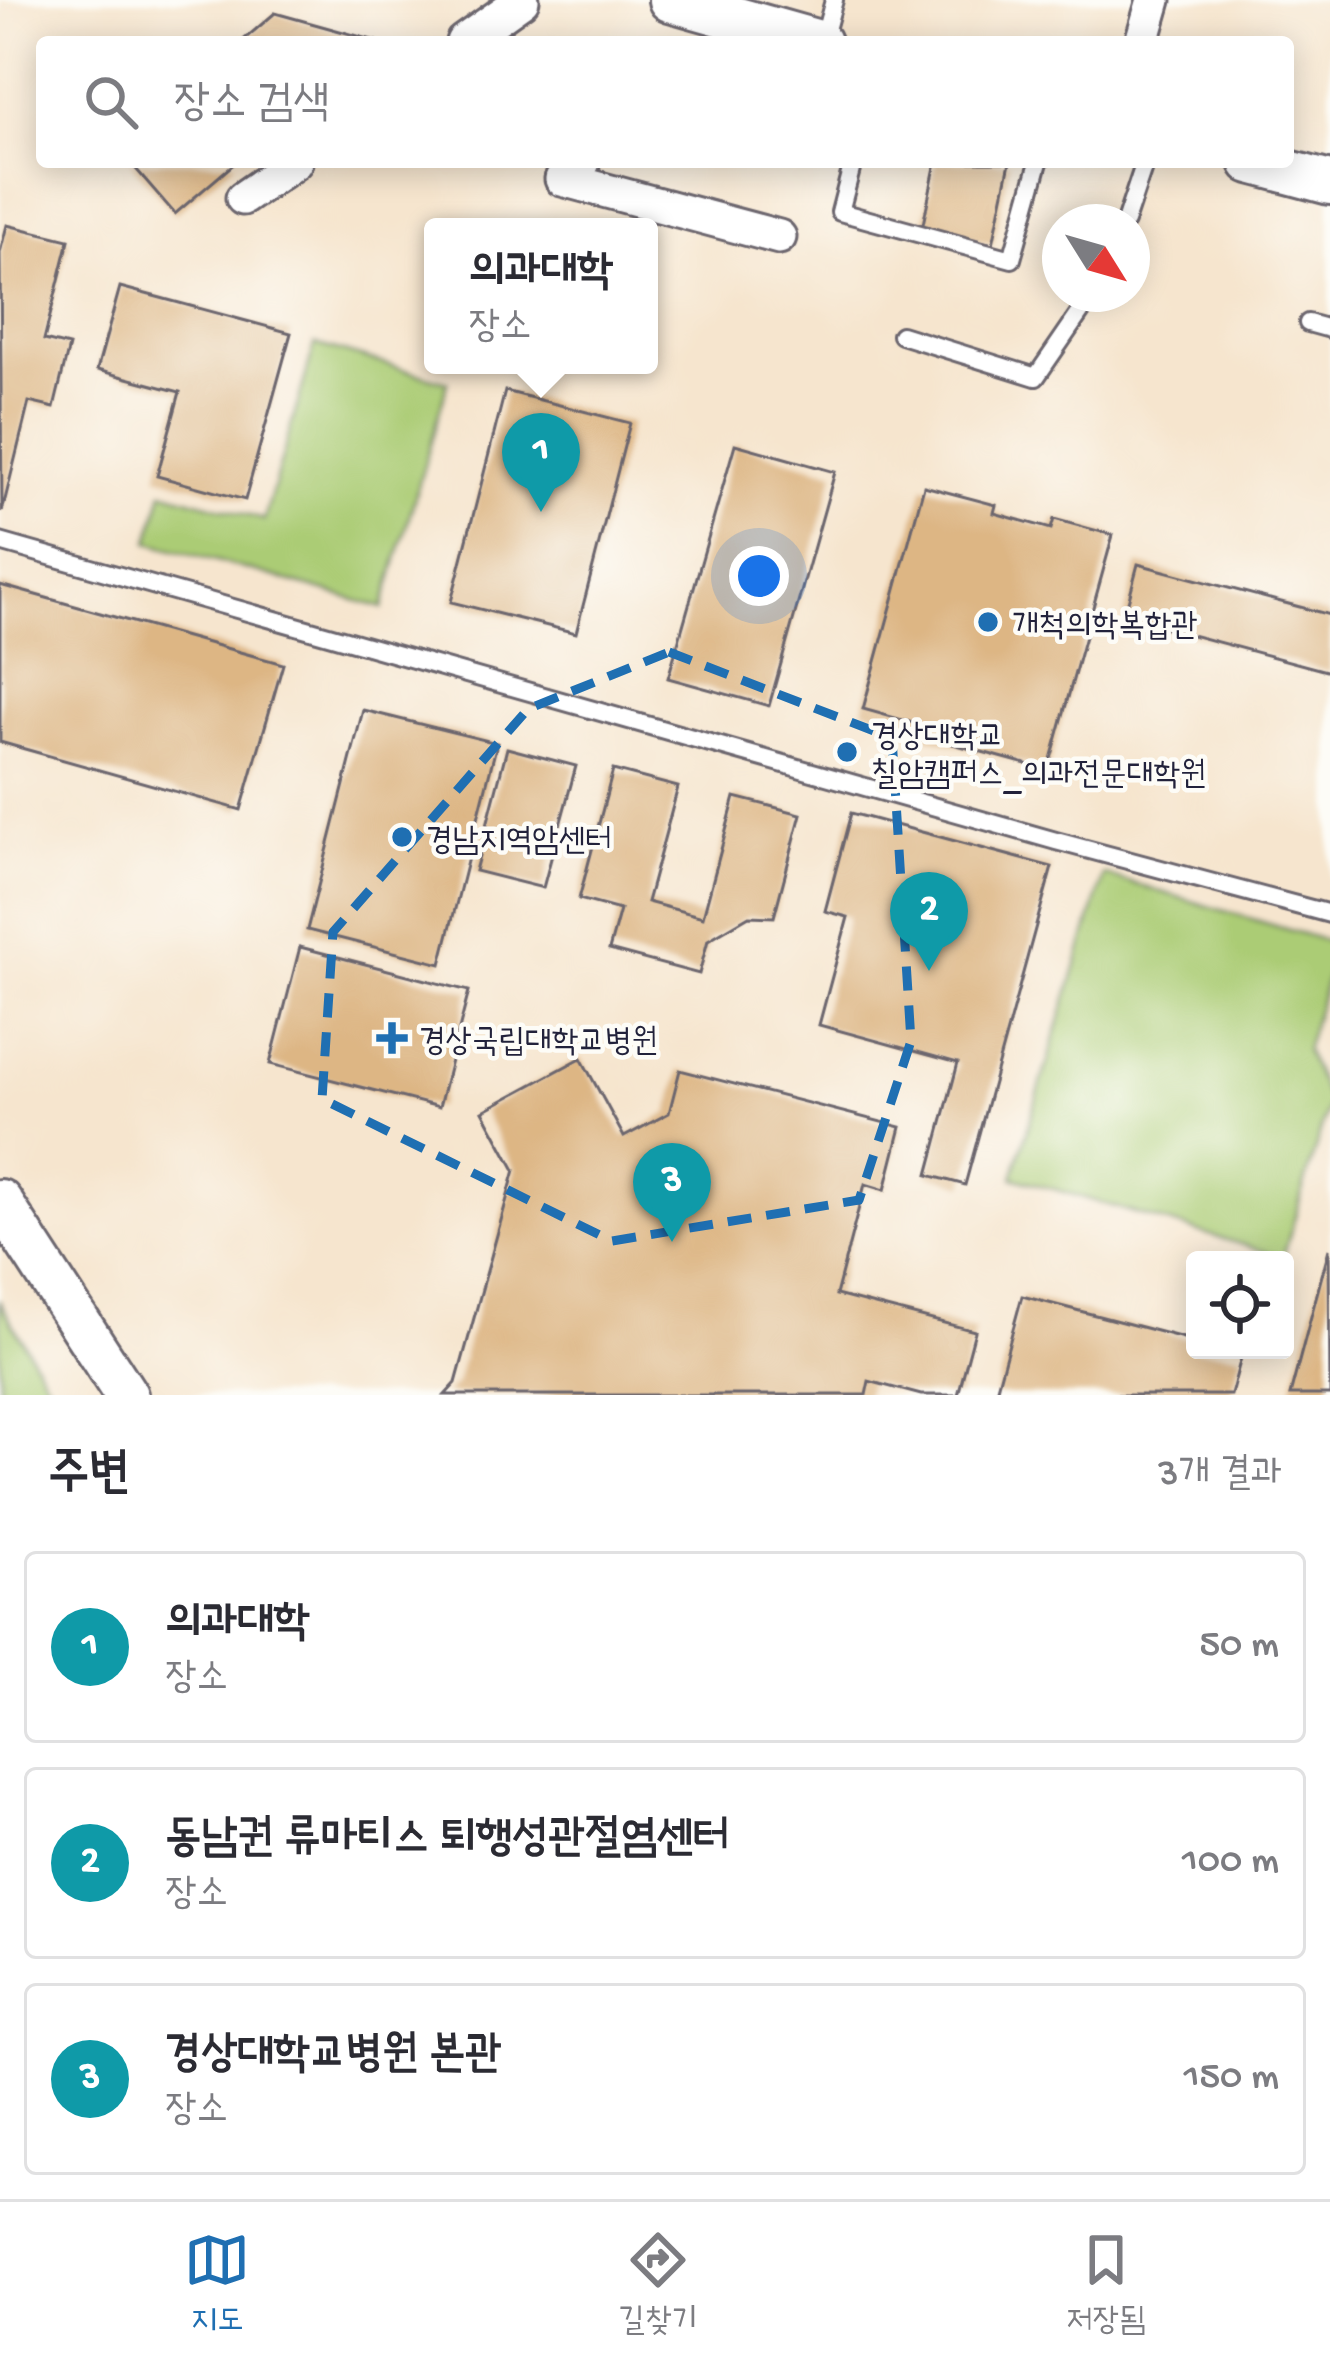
<!DOCTYPE html>
<html lang="ko">
<head>
<meta charset="utf-8">
<style>
	body { margin:0; font-family:"Gochi Hand","Poor Story",sans-serif; background:#f2f2f3; color:#2b2b33 }
	.controls { position:absolute; right:36px; bottom:36px; display:grid; overflow:hidden; border-radius:12px; box-shadow:0 6px 30px #0003 }
	.controls button { width:108px; height:108px; display:grid; place-items:center; padding:0; border:0; border-bottom:3px solid #e1e1e2; background:#fff; color:#2b2b33; font:60px sans-serif }
	.compass { position:absolute; left:1042px; top:204px; width:108px; height:108px; border-radius:50%; background:#fff; box-shadow:0 6px 30px #0003; rotate:127deg }
	.you { position:absolute; left:759px; top:576px; width:42px; height:42px; margin:-30px; border:9px solid #fff; border-radius:50%; background:#1a73e8; box-shadow:0 0 0 18px #1a73e833 }
	.badge { display:grid; place-items:center; width:78px; height:78px; border-radius:50%; background:#1f6fb2; color:#fff; font-size:39px; font-weight:700 }
	.pin { position:absolute; translate:-50% -99px; filter:drop-shadow(0 3px 6px #0008) }
	.pin::after { content:''; position:absolute; top:63px; width:42px; height:36px; background:inherit; clip-path:polygon(0 0,100% 0,50% 100%) }
	.popup { position:absolute; left:424px; top:218px; width:234px; height:156px; box-sizing:border-box; display:grid; place-content:center; border-radius:12px; background:#fff; filter:drop-shadow(0 3px 9px #0005); font-size:39px; white-space:nowrap; color:#7c7c81 }
	.popup b { font-size:45px; color:#2b2b33 }
	.popup::after { content:''; position:absolute; left:50%; top:100%; margin-left:-24px; border:24px solid transparent; border-top-color:#fff }
	.list { margin:0; padding:0; list-style:none }
	h2 { display:flex; justify-content:space-between; align-items:center; height:156px; margin:0; padding:0 48px; font-size:51px }
	h2 small { font-size:39px; font-weight:400; color:#7c7c81 }
	.list li { display:grid; grid-template-columns:78px 1fr auto; gap:36px; align-items:center; box-sizing:border-box; height:192px; margin:0 24px 24px; padding:0 24px; border:3px solid #e1e1e2; border-radius:12px }
	.list b { display:block; font-size:45px; white-space:nowrap }
	.list p { margin:0; font-size:39px; white-space:nowrap; color:#7c7c81 }
	.list em { font-size:39px; font-style:normal; color:#7c7c81 }
	.icon { flex:none; width:66px; height:66px; fill:none; stroke:currentColor; stroke-width:2; stroke-linecap:round; stroke-linejoin:round }
	.map { position:relative; flex:none; width:1330px; height:1395px; overflow:hidden }
	.search { position:absolute; background:#fff; box-shadow:0 6px 30px #0003; left:36px; right:36px; top:36px; height:132px; display:flex; align-items:center; gap:30px; box-sizing:border-box; padding:0 42px; border-radius:12px; color:#7c7c81; font-size:45px }
	.sheet { height:804px; background:#fff }
	nav { display:flex; justify-content:space-around; align-items:center; box-sizing:border-box; height:168px; border-top:3px solid #e1e1e2; background:#fff; font-size:33px; color:#7c7c81 }
	nav a { display:grid; justify-items:center; gap:6px }
	nav .on { color:#1f6fb2 }
	.map>svg:first-child { display:block }
</style>
</head>
<body>
<div class="map">
<svg width="1330" height="1395" viewBox="0 0 1330 1395">
	<rect width="100%" height="100%" fill="#fdfcf7"/>
	<filter id="ink" filterUnits="userSpaceOnUse"><feTurbulence type="fractalNoise" baseFrequency=".00833" numOctaves="2"/><feDisplacementMap in="SourceGraphic" scale="24" xChannelSelector="R" yChannelSelector="G"/><feConvolveMatrix kernelMatrix="1 2 1 2 8 2 1 2 1" color-interpolation-filters="sRGB"/></filter>
	<filter id="wash" filterUnits="userSpaceOnUse"><feTurbulence type="fractalNoise" baseFrequency=".004" numOctaves="4" result="noise"/><feDisplacementMap in="SourceGraphic" scale="48" xChannelSelector="R" yChannelSelector="G"/><feGaussianBlur stdDeviation="2.7" result="paint"/><feColorMatrix in="noise" values="0 0 0 0 0 0 0 0 0 0 0 0 0 0 0 0 0 1.4 0 .05"/><feComposite in="paint" operator="in"/></filter>
	<g filter="url(#wash)">
		<rect width="100%" height="100%" fill="#f6e5ce"/>
		<path fill="#abcc75" stroke="#667758" stroke-width="3" d="M315,344L448,382L383,608L149,542L163,491L264,520Z
			M1104,875L1330,942V967L1305,1050L1329,1102L1283,1257L1013,1177Z
			M0,1302L50,1388L54,1395H0Z"/>
		<g id="blocks">
			<path fill="#ddb684" d="M275,13L376,41L375,42H241Z
				M130,162H236L175,214Z
				M936,162H1010L993,244L922,229Z
				M7,225L69,240L44,340L69,346L54,408L29,402L2,512L0,253Z
				M120,287L291,333L245,500L157,476L180,392L97,370Z
				M505,391L630,423L576,633L451,602Z
				M735,444L835,472L769,706L668,678Z
				M924,486L996,505L994,513L1051,529L1054,519L1113,535L1048,770L927,737L917,724L863,709Z
				M1138,564L1330,615V672L1124,617Z
				M0,585L283,664L241,810L0,742Z
				M363,710L497,743L441,964L307,930Z
				M507,748L576,766L543,888L475,871Z
				M613,770L678,787L647,902L703,917L735,797L801,814L774,917L749,916L708,940L699,974L609,950L620,910L579,899Z
				M851,813L1052,867L965,1185L928,1175L958,1063L819,1025L848,917L825,911Z
				M300,947L469,991L439,1107L270,1064Z
				M581,1058L624,1137L669,1113L680,1070L901,1127L885,1190L865,1184L836,1295L975,1331L958,1395H921L869,1381L866,1395H445L456,1383L515,1170L483,1111Z
				M1329,1249L1330,1395H1290Z
				M1022,1296L1195,1341V1350L1242,1354L1231,1395H995Z"/>
		</g>
	</g>
	<g filter="url(#ink)">
		<use href="#blocks" fill-opacity="0" stroke="#6c666e" stroke-width="3"/>
		<g fill="none" stroke-linecap="round" stroke-linejoin="round">
			<defs>
				<path id="service" d="M823,41L834,0
					M853,162L840,212L1012,259L1039,162
					M1125,222L1145,162
					M1308,323L1330,329
					M901,335L1036,377L1093,294
					M0,542L1056,841L1330,914"/>
				<path id="minor" d="M463,42L522,0
					M1142,42L1154,0
					M583,162L562,179L779,237
					M243,198L295,162"/>
				<path id="tertiary" d="M670,0L819,42
					M1251,162L1330,183
					M0,1201L126,1395"/>
			</defs>
			<use href="#service" stroke="#6c666e" stroke-width="22"/>
			<use href="#minor" stroke="#6c666e" stroke-width="39"/>
			<use href="#tertiary" stroke="#6c666e" stroke-width="48"/>
			<use href="#service" stroke="#fff" stroke-width="16"/>
			<use href="#minor" stroke="#fff" stroke-width="33"/>
			<use href="#tertiary" stroke="#fff" stroke-width="42"/>
		</g>
	</g>
	<path fill="none" stroke="#1f6fb2" stroke-width="9" stroke-dasharray="24 15" stroke-linejoin="round" d="M669,652L892,738L911,1041L859,1200L612,1241L322,1099L333,932L528,709Z"/>
	<g fill="#1f6fb2" stroke="#fdfcf7" stroke-width="4.5">
		<circle cx="988" cy="622" r="12"/>
		<circle cx="847" cy="752" r="12"/>
		<circle cx="402" cy="837" r="12"/>
		<path d="M386 1020h12v12h12v12h-12v12h-12v-12h-12v-12h12z"/>
	</g>
	<g text-anchor="middle" stroke-width="9" stroke-linejoin="round" paint-order="stroke">
		<g font-size="33" fill="#22223b" stroke="#fdfcf7" text-anchor="start">
			<text x="1012" y="634">개척의학복합관</text>
			<text x="871" y="745">경상대학교<tspan x="871" dy="38">칠암캠퍼스_의과전문대학원</tspan></text>
			<text x="426" y="849">경남지역암센터</text>
			<text x="419" y="1050">경상국립대학교병원</text>
		</g>
	</g>
</svg>
<div class="controls">
<button><svg class="icon" aria-label="locate" viewBox="0 0 24 24"><circle cx="12" cy="12" r="6"/><path d="M12 2v4M12 18v4M2 12h4M18 12h4"/></svg></button>
</div>
<svg class="compass" viewBox="-18 -18 36 36"><path d="M0-13l5 13h-10z" fill="#e53935"/><path d="M0 13l5-13h-10z" fill="#7c7c81"/></svg>
<div class="you"></div>
<div class="pin badge" style="left:541px;top:512px;background:#0f9aa8">1</div>
<div class="popup"><b>의과대학</b>장소</div>
<div class="pin badge" style="left:929px;top:971px;background:#0f9aa8">2</div>
<div class="pin badge" style="left:672px;top:1242px;background:#0f9aa8">3</div>
<div class="search"><svg class="icon" aria-label="search" viewBox="0 0 24 24"><circle cx="10" cy="10" r="6"/><path d="M15 15l6 6"/></svg>장소 검색</div>
</div>
<section class="sheet">
<h2>주변<small>3개 결과</small></h2>
<ul class="list">
<li><span class="badge" style="background:#0f9aa8">1</span><div><b>의과대학</b><p>장소</p></div><em>50 m</em></li>
<li><span class="badge" style="background:#0f9aa8">2</span><div><b>동남권 류마티스 퇴행성관절염센터</b><p>장소</p></div><em>100 m</em></li>
<li><span class="badge" style="background:#0f9aa8">3</span><div><b>경상대학교병원 본관</b><p>장소</p></div><em>150 m</em></li>
</ul>
</section>
<nav>
<a class="on"><svg class="icon" aria-label="map" viewBox="0 0 24 24"><path d="M3 6l6-2 6 2 6-2v14l-6 2-6-2-6 2zM9 4v14M15 6v14"/></svg>지도</a>
<a><svg class="icon" aria-label="directions" viewBox="0 0 24 24"><path d="M12 3l9 9-9 9-9-9zM9 14v-3h6M13 9l2 2-2 2"/></svg>길찾기</a>
<a><svg class="icon" aria-label="saved" viewBox="0 0 24 24"><path d="M7 4h10v16l-5-4-5 4z"/></svg>저장됨</a>
</nav>
</body>
</html>
